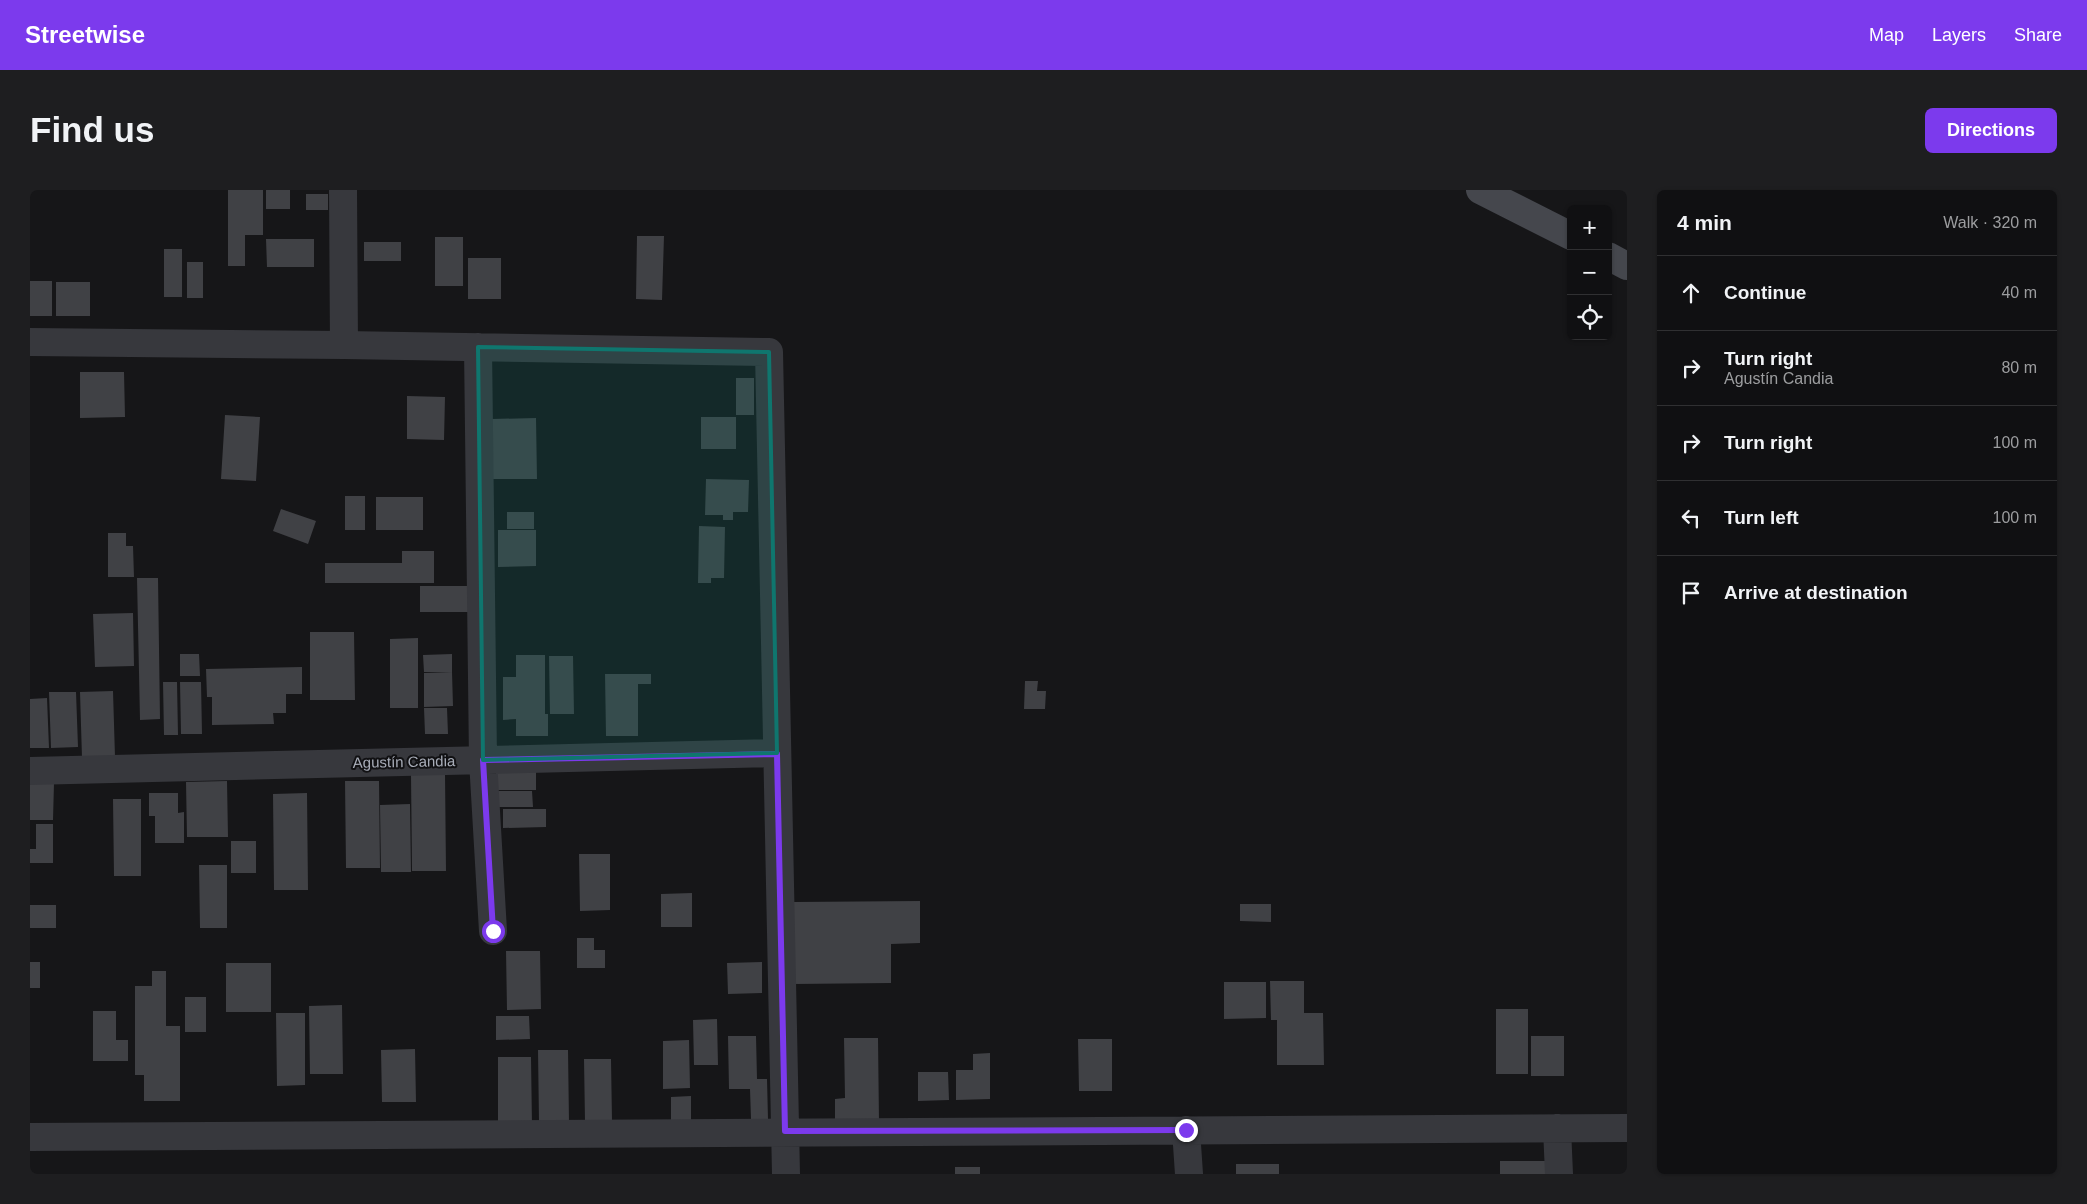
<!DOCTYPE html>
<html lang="en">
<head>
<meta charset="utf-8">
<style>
	body { margin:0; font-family:Arial,sans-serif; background:#1e1e20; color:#f1f3f6 }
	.controls { position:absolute; right:15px; top:15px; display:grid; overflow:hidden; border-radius:8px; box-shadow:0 1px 4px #0004 }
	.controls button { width:45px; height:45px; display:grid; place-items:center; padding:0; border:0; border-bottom:1px solid #303032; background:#101012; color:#f1f3f6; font:25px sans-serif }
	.stop { position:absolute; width:15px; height:15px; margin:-11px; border:4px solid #7c3aed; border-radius:50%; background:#fff }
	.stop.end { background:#7c3aed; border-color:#fff; box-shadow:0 1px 5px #0008 }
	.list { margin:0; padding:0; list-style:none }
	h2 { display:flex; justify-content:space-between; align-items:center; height:65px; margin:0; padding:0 20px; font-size:21px }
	h2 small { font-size:16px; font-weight:400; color:#9c9d9f }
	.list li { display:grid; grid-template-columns:32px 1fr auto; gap:15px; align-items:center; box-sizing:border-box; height:75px; padding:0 20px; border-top:1px solid #303032 }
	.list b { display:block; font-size:19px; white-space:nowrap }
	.list p { margin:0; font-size:16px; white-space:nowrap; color:#9c9d9f }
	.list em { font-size:16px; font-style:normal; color:#9c9d9f }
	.icon { flex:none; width:28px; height:28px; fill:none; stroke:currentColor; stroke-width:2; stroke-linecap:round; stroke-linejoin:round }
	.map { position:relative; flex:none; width:1597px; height:984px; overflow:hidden; border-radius:8px }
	header { display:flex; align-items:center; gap:30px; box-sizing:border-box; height:70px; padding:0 25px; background:#7c3aed; color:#fff }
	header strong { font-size:24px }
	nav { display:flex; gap:28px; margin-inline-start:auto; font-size:18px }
	.intro { display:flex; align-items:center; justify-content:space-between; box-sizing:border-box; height:120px; padding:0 30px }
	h1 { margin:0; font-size:35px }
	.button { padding:12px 22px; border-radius:8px; background:#7c3aed; color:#fff; font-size:18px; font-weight:700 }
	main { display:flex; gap:30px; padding:0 30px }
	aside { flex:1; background:#101012; border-radius:8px; box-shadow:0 1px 4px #0004 }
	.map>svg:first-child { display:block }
</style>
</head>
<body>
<header>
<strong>Streetwise</strong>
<nav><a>Map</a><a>Layers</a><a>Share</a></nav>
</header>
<div class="intro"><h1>Find us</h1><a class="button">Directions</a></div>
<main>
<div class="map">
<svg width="1597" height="984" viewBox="0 0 1597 984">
	<rect width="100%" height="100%" fill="#161618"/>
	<path fill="#404145" d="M198,0H233V45H215V76H198Z
		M236,0H260V19H236Z
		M276,4H298V20H276Z
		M607,46H634L632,110L606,109Z
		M405,47H433V96H405Z
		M236,49H284V77H237Z
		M334,52H371V71H334Z
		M134,59H152V107H134Z
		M438,68H471V109H438Z
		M157,72H173V108H157Z
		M0,91H22V126H0Z
		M26,92H60V126H26Z
		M50,182H94L95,227L50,228Z
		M706,188H724V225H706Z
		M377,206L415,207L414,250L377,249Z
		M195,225L230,227L226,291L191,289Z
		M671,227H706V259H671Z
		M506,228L507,289H463L462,229Z
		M676,289L719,290L718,322H703V330H693V325H675Z
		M315,306H335V340H315Z
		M346,307H393V340H346Z
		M251,319L286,331L278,354L243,341Z
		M477,322H504V339H477Z
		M669,336L695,337L694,388H681V393H668Z
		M468,340H506V376L468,377Z
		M78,343H96V356H103L104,387H78Z
		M372,361H404V393H295V373H372Z
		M107,388H128L130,529L110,530Z
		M390,396H438V422H390Z
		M103,423L104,476L65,477L63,424Z
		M280,442H324L325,510H280Z
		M388,448V518H360V449Z
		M150,464H169L170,486H150Z
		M422,464V482H394L393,465Z
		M486,465H515V524H518V546H486V529L473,530V487H486Z
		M519,466H543L544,524H520Z
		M272,477V504H256V523H243L244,534L182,535V507H177L176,479Z
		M422,482L423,516L394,517V483Z
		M575,484H621V494H608V546H576Z
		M995,491H1008L1007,501H1016L1015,519H994Z
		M133,492H147L148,545H134Z
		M150,492H171L172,544H151Z
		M83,501L85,567L52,568L50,502Z
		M19,502H46L48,557L21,558Z
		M17,508L19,558H0V509Z
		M394,518H417L418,544H395Z
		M466,581H506V600H466Z
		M415,584L416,681H382L381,585Z
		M197,591L198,647H157L156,592Z
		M315,591H349L350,678H316Z
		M0,593H24L23,630H0Z
		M466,601H502L503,617H466Z
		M119,603H148V623L154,622V653H125V626H119Z
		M277,603L278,700H244L243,604Z
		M83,609H111V686H84Z
		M380,614L381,682H351L350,615Z
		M473,619H516V637L473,638Z
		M6,634H23V673H0V659H6Z
		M201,651H226V683H201Z
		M549,664H580V720L550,721Z
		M169,675H197V738H170Z
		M662,703V737H631V704Z
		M890,711V753L861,754V793L764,794V712Z
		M1210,714H1241V732L1210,731Z
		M0,715H26V738H0Z
		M547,748H564V760H575V778H547Z
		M476,761H510L511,819L477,820Z
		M0,772H10V798H0Z
		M732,772V803L698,804L697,773Z
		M196,773H241V822H196Z
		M122,781H136V836H150V911H114V885H105V796H122Z
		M1240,791H1274V823H1293L1294,875H1247V830H1241Z
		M1194,792H1236V828L1194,829Z
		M155,807H176V842H155Z
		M312,815L313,884H280L279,816Z
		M1466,819H1498V884H1466Z
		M63,821H86V850H98V871H63Z
		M246,823H275V895L247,896Z
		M466,826H499L500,849L466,850Z
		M687,829L688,875H664L663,830Z
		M698,846H726L727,889H737L738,929H721L720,899H699Z
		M1501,846H1534V886H1501Z
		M814,848H848L849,932H805V909L815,908Z
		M1048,849H1082V901H1049Z
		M659,850L660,898L633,899V851Z
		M385,859L386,912H352L351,860Z
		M508,860H538L539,932H509Z
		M960,863V909L926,910V880H943V864Z
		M468,867H501L502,936H468Z
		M554,869H581L582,931L555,932Z
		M888,882H918L919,910L888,911Z
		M661,906V934H641V907Z
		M1470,971H1521V984H1470Z
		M1206,974H1249V984H1206Z
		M925,977H950V984H925Z"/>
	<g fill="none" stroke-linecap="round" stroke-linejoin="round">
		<path stroke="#37383d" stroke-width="28" d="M313,0L314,155
			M0,152L314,155L739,162L756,984
			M448,157L453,570L463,741
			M0,581L747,563
			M1527,938L1529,984
			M1156,940L1159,984
			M0,947L1597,938"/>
		<path stroke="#45474d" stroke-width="28" d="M1450,0L1541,46
			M1578,66L1597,76"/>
	</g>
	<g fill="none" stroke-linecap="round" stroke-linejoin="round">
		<path stroke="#7c3aed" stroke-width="6" d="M463,741L453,570L747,564L755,941L1156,940"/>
	</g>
	<path fill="#0f766e" fill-opacity="0.2" stroke="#0f766e" stroke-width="4" stroke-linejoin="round" d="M448,157L739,162L747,563L453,570Z"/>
	<g text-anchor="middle" stroke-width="4" stroke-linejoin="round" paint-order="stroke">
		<g font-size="15" fill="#a8adb8" stroke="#111113">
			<text transform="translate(374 572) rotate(-1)" y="5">Agustín Candia</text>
		</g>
	</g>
</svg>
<div class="controls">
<button>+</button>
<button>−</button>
<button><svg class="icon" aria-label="locate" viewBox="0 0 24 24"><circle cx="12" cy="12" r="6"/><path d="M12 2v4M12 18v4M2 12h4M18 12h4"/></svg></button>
</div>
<div class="stop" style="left:463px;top:741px"></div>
<div class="stop end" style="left:1156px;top:940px"></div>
</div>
<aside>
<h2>4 min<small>Walk · 320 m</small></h2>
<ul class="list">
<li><svg class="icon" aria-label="ahead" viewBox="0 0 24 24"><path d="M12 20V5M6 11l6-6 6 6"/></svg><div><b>Continue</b></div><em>40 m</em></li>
<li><svg class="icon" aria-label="right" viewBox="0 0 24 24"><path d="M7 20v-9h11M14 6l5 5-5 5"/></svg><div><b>Turn right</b><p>Agustín Candia</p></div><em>80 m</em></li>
<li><svg class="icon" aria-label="right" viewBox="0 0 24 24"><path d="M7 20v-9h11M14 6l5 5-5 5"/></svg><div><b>Turn right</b></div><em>100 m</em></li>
<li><svg class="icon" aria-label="left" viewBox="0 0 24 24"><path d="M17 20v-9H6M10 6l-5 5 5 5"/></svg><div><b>Turn left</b></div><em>100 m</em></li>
<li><svg class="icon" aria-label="arrive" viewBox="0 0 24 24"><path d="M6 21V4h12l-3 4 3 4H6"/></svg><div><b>Arrive at destination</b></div></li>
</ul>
</aside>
</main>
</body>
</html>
